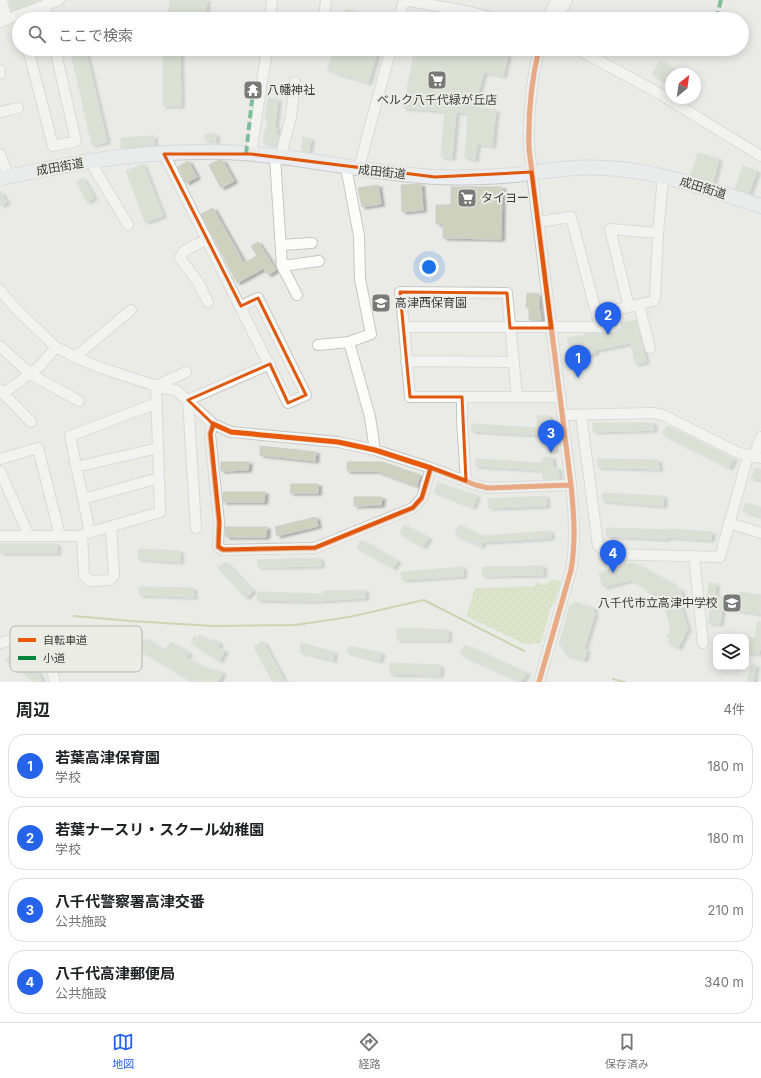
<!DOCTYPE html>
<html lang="ja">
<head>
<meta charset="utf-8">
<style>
	body { margin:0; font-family:Inter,"Noto Sans JP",sans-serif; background:#f6f6f6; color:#202124 }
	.controls { position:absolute; right:12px; bottom:12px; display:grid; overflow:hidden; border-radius:8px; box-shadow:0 2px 10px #0003 }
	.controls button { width:36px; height:36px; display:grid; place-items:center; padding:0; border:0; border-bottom:1px solid #e0e0e0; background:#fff; color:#202124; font:20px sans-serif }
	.compass { position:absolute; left:665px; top:68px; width:36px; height:36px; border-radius:50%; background:#fff; box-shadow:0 2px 10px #0003; rotate:29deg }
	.you { position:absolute; left:429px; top:267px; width:14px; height:14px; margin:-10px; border:3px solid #fff; border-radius:50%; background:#1a73e8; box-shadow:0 0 0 6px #1a73e833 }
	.badge { display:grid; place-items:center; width:26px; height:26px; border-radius:50%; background:#2563eb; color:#fff; font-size:13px; font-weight:700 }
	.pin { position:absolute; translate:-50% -33px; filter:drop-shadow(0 1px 2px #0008) }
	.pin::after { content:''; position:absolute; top:21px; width:14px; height:12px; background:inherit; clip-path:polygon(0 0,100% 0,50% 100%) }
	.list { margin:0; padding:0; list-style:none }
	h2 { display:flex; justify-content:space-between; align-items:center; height:52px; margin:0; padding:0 16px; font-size:17px }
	h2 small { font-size:13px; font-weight:400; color:#757577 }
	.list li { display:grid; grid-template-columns:26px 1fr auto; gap:12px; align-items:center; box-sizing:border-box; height:64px; margin:0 8px 8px; padding:0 8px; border:1px solid #e0e0e0; border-radius:16px }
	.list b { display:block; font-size:15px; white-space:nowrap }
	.list p { margin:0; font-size:13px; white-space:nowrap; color:#757577 }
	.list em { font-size:13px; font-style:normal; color:#757577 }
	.icon { flex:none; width:22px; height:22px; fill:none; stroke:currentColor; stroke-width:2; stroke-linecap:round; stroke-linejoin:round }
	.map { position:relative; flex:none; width:761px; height:682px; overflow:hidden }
	.search { position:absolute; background:#fff; box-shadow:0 2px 10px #0003; left:12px; right:12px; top:12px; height:44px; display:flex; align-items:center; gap:10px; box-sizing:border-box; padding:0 14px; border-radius:22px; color:#757577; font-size:15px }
	.sheet { height:340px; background:#fff }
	nav { display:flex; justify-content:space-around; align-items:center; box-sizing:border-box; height:56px; border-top:1px solid #e0e0e0; background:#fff; font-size:11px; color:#757577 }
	nav a { display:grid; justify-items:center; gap:2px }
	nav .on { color:#2563eb }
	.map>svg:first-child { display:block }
</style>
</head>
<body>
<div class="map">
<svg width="761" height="682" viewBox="0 0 761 682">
	<defs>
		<pattern id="park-dots" width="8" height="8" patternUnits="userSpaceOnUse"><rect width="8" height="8" fill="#d1daab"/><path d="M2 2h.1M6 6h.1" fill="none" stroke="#b4bc94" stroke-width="1.8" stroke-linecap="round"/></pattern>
		<filter id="shadow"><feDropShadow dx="3.5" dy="2" stdDeviation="1" flood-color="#0004"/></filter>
	</defs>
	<rect width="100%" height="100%" fill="#eaebe7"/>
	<path fill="url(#park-dots)" d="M552,579L561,582L555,600L551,607L541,643L525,644L466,616L475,588L534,586L537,582L546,586V582L550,583Z"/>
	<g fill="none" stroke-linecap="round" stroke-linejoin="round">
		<path stroke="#acb973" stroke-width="2" d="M74,616L131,621L213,626L295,625L349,617L424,600L524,651
			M613,679L625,682"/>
	</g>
	<path fill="#cdd1bd" stroke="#cececc" filter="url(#shadow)" d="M9,0H37V1L11,10Z
		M170,0H207L205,18L168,15Z
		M346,9L373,18V19H343Z
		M70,49H85L107,142L92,145Z
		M163,49H180L181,106H163Z
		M334,49H378L368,83L327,70Z
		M415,49H444L495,55V52L508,55L503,76L484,72L474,107L496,110L492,146L477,144L475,159L465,158L468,113L456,112L452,158L441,157L445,111L403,108Z
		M660,61L680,74H671V87L652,74Z
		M268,98L278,99L275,127L277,128L276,134L279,135L277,145L263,142L268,119H265Z
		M205,134H216V141L205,140Z
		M154,136V145L121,148V138Z
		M303,137L311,139L309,152L301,151Z
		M698,153L719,159L713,182L691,175Z
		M219,160L223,161L234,181L221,188L209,165Z
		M188,161L197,177L186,183L178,167Z
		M143,164L163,216L145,222L126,171Z
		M743,166L757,171L749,193L735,189Z
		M83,178L94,198L87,202L76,182Z
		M421,184L423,210L402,212L401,185Z
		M378,185L381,204L362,207L358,188Z
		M451,187H502L501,239L443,238V224H436V205H451Z
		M0,191L7,202L0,206Z
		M213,208L244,263L257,256L251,246L258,242L276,270L268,275L264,268L237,283L201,214Z
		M527,293L539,294V311H540L541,320H529V307H526Z
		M636,320L646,362L635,364L631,343L595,350V353L582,356L580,345L569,347L567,338L585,335V334L615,333L621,328L622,323Z
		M549,415L552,437L540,438L539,435L471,431L472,424L538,428L537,416Z
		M593,423H653L654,430L593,432Z
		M667,426L734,459L729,468L662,434Z
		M548,443H554L555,450L549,451Z
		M260,446L316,452L315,461L260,455Z
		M552,457L553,468H558L559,479H543L542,470L475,466L476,459L542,463V458Z
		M597,459L658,460L659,469L598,467Z
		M221,462H249L248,470L221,471Z
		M347,462H382L420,475L417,486L376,471H347Z
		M755,468L761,470V480L751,478Z
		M438,483L477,496L473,507L434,492Z
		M291,484H318V493H290Z
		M223,492H265L264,502H223Z
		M603,493L664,496L663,506L602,501Z
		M546,496V506L489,508L488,499Z
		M354,497H382L381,505L354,506Z
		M746,503L761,508V517L743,511Z
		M316,517L318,526L277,536L275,527Z
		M404,525L429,538L423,547L400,534Z
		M459,525L483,536L550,531L551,538L483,542L481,546L455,535Z
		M225,527H267L266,537H226Z
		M607,528L670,530V529L712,532L711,540L667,537V539L606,536Z
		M361,540L398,561L393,568L357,548Z
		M0,544H57V553H0Z
		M139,549L180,551V562L138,559Z
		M320,558L321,566L258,567L257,560Z
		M225,562L253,591L246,598L218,568Z
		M629,563L636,564L671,583L677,590L680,588L683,599L679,600L688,631H685V634L678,648L668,643L670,639L667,637L671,630L662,596L654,592L653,594L644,589L645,587L631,580L603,587L599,573Z
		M543,566V575L482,576V567Z
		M463,567V576L402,580L401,572Z
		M709,583L716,584L715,595L739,599L740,592L761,595V614L722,608L720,624L708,623L711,606L706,605Z
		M139,587L193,588L194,597L139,595Z
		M365,590V598L317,601L257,600L258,592L323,594V591Z
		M574,602L594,608L593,612L595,613L584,649L587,650L584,660L565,654L561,645H559L570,605L573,606Z
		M758,621L761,622V643L759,654L746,652V637L755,639Z
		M397,628L448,630V640H397Z
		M65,630L132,634L137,635V639L148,640L165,651L171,642L189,653L186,658L205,668L206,667L214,671L215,669L223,673L218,682H193L136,648V663L91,661L93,637L64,636Z
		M199,635L210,642L213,639L220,643L218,647L225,651L219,661L191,643L195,636L198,638Z
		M263,641L285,682H273L254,647Z
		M301,643L334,652L333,660L300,652Z
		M465,645L527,673L521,682L460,654Z
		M349,646L382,653L379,661L347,652Z
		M10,653L39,673L42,682H32L30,678L6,660Z
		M390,663L440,665V675L390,674Z
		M751,665H756L753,682H747Z"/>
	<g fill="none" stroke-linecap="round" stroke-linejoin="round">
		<defs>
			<path id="minor" d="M2,0L6,19
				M404,0L470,12L497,19
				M45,5L48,19
				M270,19L272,0
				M324,19L326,0
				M399,19L404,0
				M547,19L557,0
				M557,19L567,0
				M0,22L59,0
				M28,49L53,146L76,141L55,49
				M539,49C531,82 528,115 529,149L571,485C574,514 576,542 571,570L539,682
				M577,49L655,91L761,156
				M0,70V74
				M0,112L18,108
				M0,154L9,177
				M164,154L288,403L306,395L258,298L241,306
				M251,154L267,49
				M275,157L282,266L319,261
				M280,158L291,117L295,82
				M90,161L128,225
				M346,167L359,236L360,279L371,334L349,342
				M359,169L366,141L391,49
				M538,222L571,217L600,327H404L410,397H561
				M610,229L658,233L655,299L653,301L629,307Z
				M658,233L663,177
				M207,239L184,251L180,258L198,282L208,302
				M281,245L312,243
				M282,266L297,295
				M0,290L16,309L56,347L79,359L101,368L163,388L176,390L213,424
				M639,305L650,348
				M404,327L400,292L507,293L517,397
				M600,327H612L616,325L614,310L629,307
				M318,345L349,342L370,417L375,450
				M0,346L30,374L79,401
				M75,357L131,310
				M406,361L514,362
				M156,386L186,372
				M0,390L31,422
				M4,393L39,367L56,347
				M462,397V419L466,481
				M563,415L653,413L663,415L739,453L761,458
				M581,415L598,545L607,554L720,557L748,456
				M754,456L761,437
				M0,459L38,448L60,536
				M76,467L158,448
				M431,468L422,498L413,508L315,548L223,550L218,547L219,522L210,434L213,424L231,432L338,442L375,450L431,468L476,485L488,488L571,485
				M0,471L29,536
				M83,499L159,478
				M729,523L761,533
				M196,528L188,400L270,364
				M90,533L70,436L157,403
				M82,535L84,575L89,581L110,580L114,575L111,527
				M0,536H78L160,512L156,386
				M694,556L703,643
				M0,643C10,641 24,635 34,638C45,640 52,672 55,682"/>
			<path id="highway" d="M0,178C28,173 56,167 84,162C129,155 177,151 223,152C293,154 363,173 434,177C461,178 489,177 515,175C545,171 574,166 604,168C658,170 710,190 761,206"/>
		</defs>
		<use href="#minor" stroke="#c6c7c4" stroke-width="12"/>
		<use href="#highway" stroke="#c9c9c7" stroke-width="16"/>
		<use href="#minor" stroke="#fcfcfb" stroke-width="10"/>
		<use href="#highway" stroke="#ecedf2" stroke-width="14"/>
		<path stroke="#00873e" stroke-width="4" stroke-dasharray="8 4" stroke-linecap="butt" d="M716,19L721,0
			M246,154L253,91"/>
		<defs>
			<path id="cycleway" d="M539,49C531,82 528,115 529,149L571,485C574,514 576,542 571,570L539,682
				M431,468L422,498L413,508L315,548L223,550L218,547L219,522L210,434L213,424L231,432L338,442L375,450L431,468L476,485L488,488L571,485"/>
		</defs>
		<use href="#cycleway" stroke="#ebece6" stroke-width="8"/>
		<use href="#cycleway" stroke="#e8590c" stroke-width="5"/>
	</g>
	<path d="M0 0H761V682H0ZM164,154H251L435,177L532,172L552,328H510L507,293L400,292L410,397H462L466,481L431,468L422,498L413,508L315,548L223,550L218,547L219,522L210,434L213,424L188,400L270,364L288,403L306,395L258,298L241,306Z" fill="#eaebe7" fill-opacity=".55" fill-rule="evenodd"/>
	<path fill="none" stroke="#df580e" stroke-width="3" stroke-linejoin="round" d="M164,154H251L435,177L532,172L552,328H510L507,293L400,292L410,397H462L466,481L431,468L422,498L413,508L315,548L223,550L218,547L219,522L210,434L213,424L188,400L270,364L288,403L306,395L258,298L241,306Z"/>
	<defs>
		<symbol id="supermarket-square" viewBox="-11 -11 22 22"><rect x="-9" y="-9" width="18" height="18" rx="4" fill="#797977" stroke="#ebece6"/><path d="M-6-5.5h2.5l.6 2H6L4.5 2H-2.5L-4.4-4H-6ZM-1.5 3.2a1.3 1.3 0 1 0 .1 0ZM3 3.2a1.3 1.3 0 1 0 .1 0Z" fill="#fff"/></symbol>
		<symbol id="temple-square" viewBox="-11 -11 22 22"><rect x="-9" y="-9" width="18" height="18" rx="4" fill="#797977" stroke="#ebece6"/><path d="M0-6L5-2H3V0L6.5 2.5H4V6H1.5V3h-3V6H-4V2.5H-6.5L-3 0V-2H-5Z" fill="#fff"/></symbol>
		<symbol id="school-square" viewBox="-11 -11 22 22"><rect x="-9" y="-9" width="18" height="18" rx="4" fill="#797977" stroke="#ebece6"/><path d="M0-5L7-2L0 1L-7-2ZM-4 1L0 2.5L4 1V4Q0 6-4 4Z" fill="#fff"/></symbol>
	</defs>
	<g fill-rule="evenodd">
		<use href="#supermarket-square" x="426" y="69" width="22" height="22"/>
		<use href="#temple-square" x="242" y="79" width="22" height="22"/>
		<use href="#supermarket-square" x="456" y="187" width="22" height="22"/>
		<use href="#school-square" x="370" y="292" width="22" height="22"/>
		<use href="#school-square" x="721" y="592" width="22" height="22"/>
	</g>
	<g text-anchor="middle" stroke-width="4" stroke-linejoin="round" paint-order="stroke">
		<g font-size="12" fill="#3c3c3a" stroke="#ebece6" text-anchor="start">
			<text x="267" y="94">八幡神社</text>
			<text x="437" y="104" text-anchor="middle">ベルク八千代緑が丘店</text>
			<text x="481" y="202">タイヨー</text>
			<text x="395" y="307">高津西保育園</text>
			<text x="718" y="607" text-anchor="end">八千代市立高津中学校</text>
		</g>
		<g font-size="12" fill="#3c3c3a" stroke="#ebece6">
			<text transform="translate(60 167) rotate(-10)" y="4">成田街道</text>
			<text transform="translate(382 172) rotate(6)" y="4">成田街道</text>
			<text transform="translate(703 188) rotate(17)" y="4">成田街道</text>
		</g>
	</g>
	<rect x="10" y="626" width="132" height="46" rx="6" fill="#ebece6" stroke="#b6b7b2" stroke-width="1"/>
	<rect x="18" y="638" width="18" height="4" fill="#e8590c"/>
	<rect x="18" y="656" width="18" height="4" fill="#00873e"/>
	<g font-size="11" fill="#3c3c3a">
		<text x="43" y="644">自転車道</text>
		<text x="43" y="662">小道</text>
	</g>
</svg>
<div class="controls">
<button><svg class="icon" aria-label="layers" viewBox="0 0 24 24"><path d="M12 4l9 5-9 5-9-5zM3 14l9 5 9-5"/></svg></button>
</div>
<svg class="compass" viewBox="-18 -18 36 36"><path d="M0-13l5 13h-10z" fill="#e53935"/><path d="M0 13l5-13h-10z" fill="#757577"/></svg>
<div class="you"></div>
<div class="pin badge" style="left:578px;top:378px">1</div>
<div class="pin badge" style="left:608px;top:335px">2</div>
<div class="pin badge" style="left:551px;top:453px">3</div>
<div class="pin badge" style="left:613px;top:573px">4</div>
<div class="search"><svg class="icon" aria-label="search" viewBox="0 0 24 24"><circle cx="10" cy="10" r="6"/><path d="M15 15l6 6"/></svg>ここで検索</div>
</div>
<section class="sheet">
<h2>周辺<small>4件</small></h2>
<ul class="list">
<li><span class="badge">1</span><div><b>若葉高津保育園</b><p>学校</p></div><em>180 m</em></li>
<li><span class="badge">2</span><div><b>若葉ナースリ・スクール幼稚園</b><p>学校</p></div><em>180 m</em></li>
<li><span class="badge">3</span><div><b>八千代警察署高津交番</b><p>公共施設</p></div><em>210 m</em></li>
<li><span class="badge">4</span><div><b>八千代高津郵便局</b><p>公共施設</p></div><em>340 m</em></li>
</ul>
</section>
<nav>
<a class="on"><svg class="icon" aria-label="map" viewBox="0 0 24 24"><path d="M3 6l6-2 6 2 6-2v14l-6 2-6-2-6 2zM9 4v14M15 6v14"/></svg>地図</a>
<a><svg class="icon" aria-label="directions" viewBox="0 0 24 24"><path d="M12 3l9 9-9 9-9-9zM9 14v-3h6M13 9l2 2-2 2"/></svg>経路</a>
<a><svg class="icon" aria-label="saved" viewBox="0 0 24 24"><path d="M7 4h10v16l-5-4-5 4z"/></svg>保存済み</a>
</nav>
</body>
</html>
